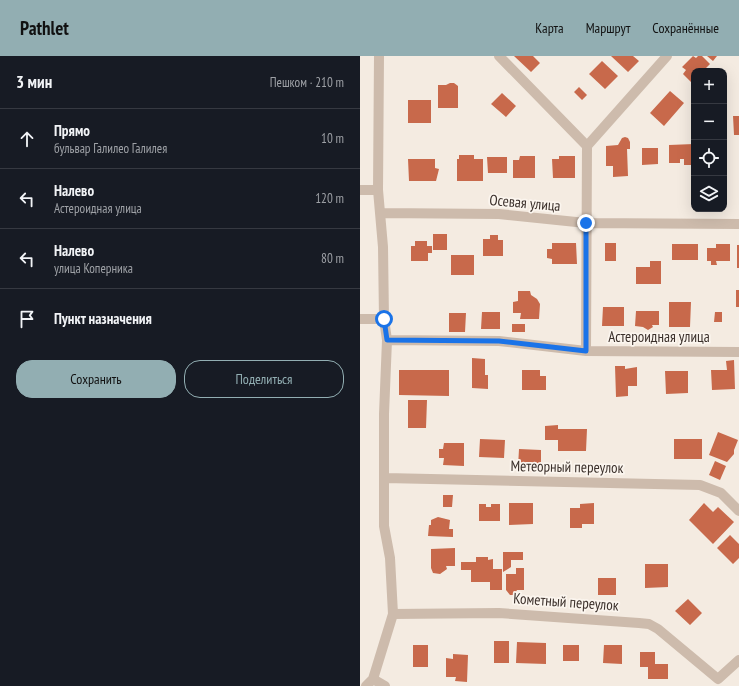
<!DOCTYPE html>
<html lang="ru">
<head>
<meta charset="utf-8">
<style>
	body { margin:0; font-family:"PT Sans Narrow",sans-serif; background:#242831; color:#f1f3f6 }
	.controls { position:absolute; right:12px; top:12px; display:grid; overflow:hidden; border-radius:8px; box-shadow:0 4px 16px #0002 }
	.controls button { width:36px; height:36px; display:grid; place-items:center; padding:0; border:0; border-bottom:1px solid #363941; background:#171b24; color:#f1f3f6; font:20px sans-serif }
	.stop { position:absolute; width:12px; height:12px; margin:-9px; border:3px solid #1a73e8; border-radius:50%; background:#fff }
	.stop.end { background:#1a73e8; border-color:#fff; box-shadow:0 1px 4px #0008 }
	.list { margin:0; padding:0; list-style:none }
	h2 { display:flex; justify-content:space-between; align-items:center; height:52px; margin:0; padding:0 16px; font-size:17px }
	h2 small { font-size:13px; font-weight:400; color:#9ea1a6 }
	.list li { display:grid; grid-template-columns:26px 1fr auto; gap:12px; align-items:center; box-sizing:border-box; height:60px; padding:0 16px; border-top:1px solid #363941 }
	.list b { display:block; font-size:15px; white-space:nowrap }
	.list p { margin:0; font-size:13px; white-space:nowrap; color:#9ea1a6 }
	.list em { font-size:13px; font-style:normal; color:#9ea1a6 }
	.actions { display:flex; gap:8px; padding:12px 16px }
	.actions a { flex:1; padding:9px 0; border:1px solid #92aeb2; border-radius:16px; text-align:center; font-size:14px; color:#92aeb2 }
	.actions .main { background:#92aeb2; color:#111 }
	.icon { flex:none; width:22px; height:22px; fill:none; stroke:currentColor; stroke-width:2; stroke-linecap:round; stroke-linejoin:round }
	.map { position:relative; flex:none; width:379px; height:630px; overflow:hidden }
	header { display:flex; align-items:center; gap:24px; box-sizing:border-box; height:56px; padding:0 20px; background:#92aeb2; color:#111 }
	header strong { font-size:19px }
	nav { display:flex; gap:22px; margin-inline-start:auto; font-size:14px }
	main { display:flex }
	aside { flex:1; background:#171b24 }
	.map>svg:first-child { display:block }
</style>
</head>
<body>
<header>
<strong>Pathlet</strong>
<nav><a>Карта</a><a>Маршрут</a><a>Сохранённые</a></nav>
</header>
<main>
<aside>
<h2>3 мин<small>Пешком · 210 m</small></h2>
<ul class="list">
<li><svg class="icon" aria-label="ahead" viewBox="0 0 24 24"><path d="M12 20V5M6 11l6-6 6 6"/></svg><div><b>Прямо</b><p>бульвар Галилео Галилея</p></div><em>10 m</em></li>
<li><svg class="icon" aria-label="left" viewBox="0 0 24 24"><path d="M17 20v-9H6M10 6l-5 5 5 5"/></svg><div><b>Налево</b><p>Астероидная улица</p></div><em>120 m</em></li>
<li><svg class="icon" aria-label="left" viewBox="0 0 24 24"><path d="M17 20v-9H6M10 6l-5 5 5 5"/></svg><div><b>Налево</b><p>улица Коперника</p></div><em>80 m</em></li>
<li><svg class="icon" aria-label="arrive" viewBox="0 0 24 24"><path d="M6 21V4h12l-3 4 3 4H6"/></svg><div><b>Пункт назначения</b></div></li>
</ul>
<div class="actions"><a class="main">Сохранить</a><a>Поделиться</a></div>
</aside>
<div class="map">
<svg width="379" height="630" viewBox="0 0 379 630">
	<rect width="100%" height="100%" fill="#f4ebe1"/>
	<path fill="#c8694b" d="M154,0H173L180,7L171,16Z
		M251,0H273L279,5L268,16Z
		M333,0L336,2L338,0H342L350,8L343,15H334V24L332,27L323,18L326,14L322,11Z
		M347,0H357L353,5Z
		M242,5L258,20L245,33L229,18Z
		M90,27H94L98,30V52H78V29H86Z
		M219,31L227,39L222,44L214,36Z
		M310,35L324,47L304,70L290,57Z
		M142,37L156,50L146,61L131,48Z
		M48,44H71V67H48Z
		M373,60H379V79H374Z
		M265,81L268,82L270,86V93H267L268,120L253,121V110H246V90L258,89L262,82Z
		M334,88V109H324V103H320V107H309V89Z
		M282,92H298V108L282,109Z
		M99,99H114V103H123V125H97V103H99Z
		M160,100H175V122H153V104H159Z
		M199,100H215V122H193L192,103H199Z
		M127,101H147V117H128Z
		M48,103H75V112L79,113L76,125H49Z
		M73,178H87V194H73Z
		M130,179H138V184H143V200H123V183H130Z
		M55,185H67V190H72V197H68V205H51V190H55Z
		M192,187H216L217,208H192V203L187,202V193H192Z
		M245,187H256V205H245Z
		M312,188H338V204H312Z
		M356,188H370V205H356L357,209H351V205H347V192H356Z
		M377,189H379V212H377Z
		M91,199H114V219H91Z
		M290,205H301V228H276V211H290Z
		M376,234H379V251H376Z
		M158,235H170L171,239L177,243L180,248L179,263H160L161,257H153V246L158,245Z
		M309,246H331L330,271H309Z
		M243,251H264V270H242Z
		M276,255H299V269H292L293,271L288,274L283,271L275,270Z
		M122,256H140V273H121Z
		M355,256H362V266H354Z
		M89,257H106L105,276H89Z
		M152,268H165V276H152Z
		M112,302L125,303V319H128V333L112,332Z
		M374,304L375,333L352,334L351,314H367L366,305Z
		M255,310H265V313L277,311V330H268V340L256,341Z
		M39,314H89V340L39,339Z
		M162,314H180V320H186V334H162Z
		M305,315H328V337L306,338Z
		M48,344H67L66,372H48Z
		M198,369V373H227L226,395H198V384H185V370Z
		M358,376L378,384L374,394V398L367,406L349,399Z
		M120,383L145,384L144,402L119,401Z
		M314,383H342V403H314Z
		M84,387H104V410L83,409L84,402H79V393H83Z
		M159,393L181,394V416H168V412L158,411Z
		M355,405L366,410L360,424L349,419Z
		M83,439H93L92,451H83Z
		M149,447H173V468L149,469Z
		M234,447V468H222V472H210V452H220V448Z
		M344,447L353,456L358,451L374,466L353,488L329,464Z
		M119,448H126V451H131V448H140V465H119Z
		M78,461L90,464L89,473H93V481L68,480L69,469H71V464Z
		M370,479L379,488V502L373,508L357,492Z
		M95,492V510H86L87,513L80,518L73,517L71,512V493Z
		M143,496H163V504H151V511L143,516Z
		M116,501H128V504L133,503V513H142V534H130V526H111V514H101V506H116Z
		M285,508H308V531L285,532Z
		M156,512H164V534H157L154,539H150L146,534V518H156Z
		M238,522H256V539H238Z
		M328,543L342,557L330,569L315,555Z
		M134,585H149V607H134Z
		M157,586L186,587V608L156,607Z
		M53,589H68V611H53Z
		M203,589H219V605H203Z
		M244,589H262V608L243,607Z
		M280,596H295V608H308V623H288V611H280Z
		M93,598L108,599L107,626L95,625L96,621H86V602L93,603Z"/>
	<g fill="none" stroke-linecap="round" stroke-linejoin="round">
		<path stroke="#cdbbac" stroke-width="10" d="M139,0L227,90
			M0,134H18
			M20,157L139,158L226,167L379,168
			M0,263H24
			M27,284L139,285L226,295L379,296
			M226,295L227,90L307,0
			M25,422L340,429L361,437L379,455
			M33,558L139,557L279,567L289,568L298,573L358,623L379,604
			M13,623L25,630
			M6,630L13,623L33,558L30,502L24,470V358L27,284L24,263L23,191L18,134L19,0"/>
	</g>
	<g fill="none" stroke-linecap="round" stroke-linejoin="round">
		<path stroke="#1a73e8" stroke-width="5" d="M24,263L27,284L139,285L226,295V167"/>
	</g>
	<g text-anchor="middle" stroke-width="3.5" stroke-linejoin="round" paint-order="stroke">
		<g font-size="15" fill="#3b302b" stroke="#fbf5ee">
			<text transform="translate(165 147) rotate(5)" y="5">Осевая улица</text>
			<text x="299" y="286">Астероидная улица</text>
			<text transform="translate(207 411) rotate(1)" y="5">Метеорный переулок</text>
			<text transform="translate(206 546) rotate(4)" y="5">Кометный переулок</text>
		</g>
	</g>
</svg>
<div class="controls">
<button>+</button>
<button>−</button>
<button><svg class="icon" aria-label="locate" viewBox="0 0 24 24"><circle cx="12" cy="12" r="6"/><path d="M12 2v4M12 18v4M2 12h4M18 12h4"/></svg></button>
<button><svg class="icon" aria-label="layers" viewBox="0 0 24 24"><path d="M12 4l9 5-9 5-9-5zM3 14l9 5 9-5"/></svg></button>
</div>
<div class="stop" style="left:24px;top:263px"></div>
<div class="stop end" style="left:226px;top:167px"></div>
</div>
</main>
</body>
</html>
